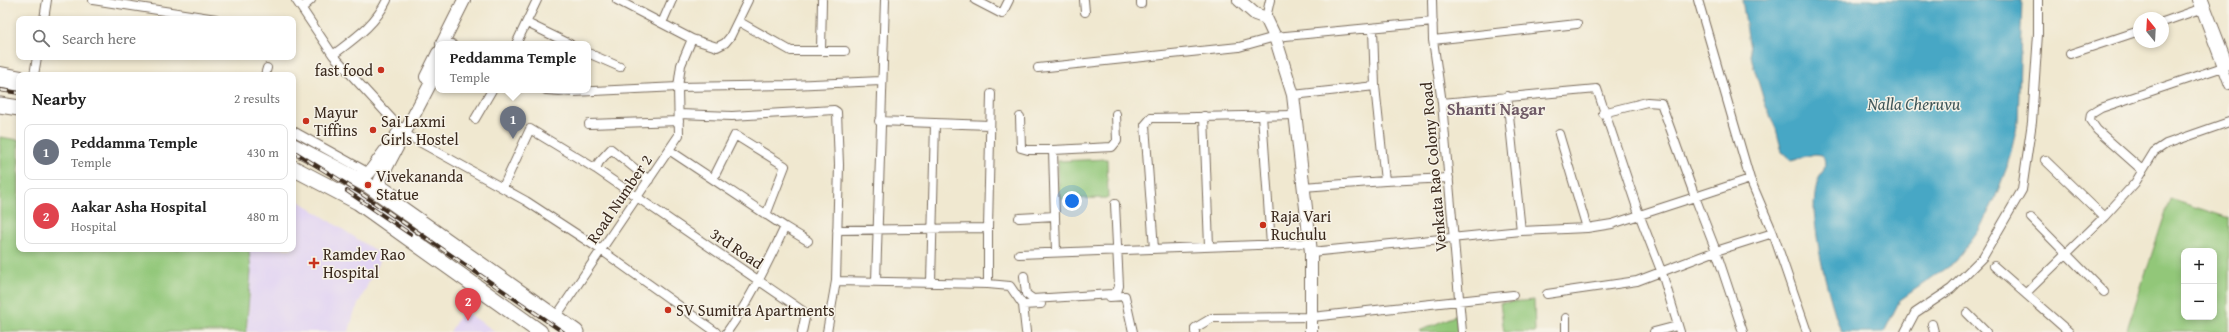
<!DOCTYPE html>
<html lang="en">
<head>
<meta charset="utf-8">
<style>
	body { margin:0; font-family:"Gentium Book Plus",serif; background:#f2f2f2; color:#222 }
	.controls { position:absolute; right:12px; bottom:12px; display:grid; overflow:hidden; border-radius:8px; box-shadow:0 2px 6px #0003 }
	.controls button { width:36px; height:36px; display:grid; place-items:center; padding:0; border:0; border-bottom:1px solid #e0e0e0; background:#fff; color:#222; font:20px sans-serif }
	.compass { position:absolute; left:2133px; top:12px; width:36px; height:36px; border-radius:50%; background:#fff; box-shadow:0 2px 6px #0003; rotate:342deg }
	.you { position:absolute; left:1072px; top:201px; width:14px; height:14px; margin:-10px; border:3px solid #fff; border-radius:50%; background:#1a73e8; box-shadow:0 0 0 6px #1a73e833 }
	.badge { display:grid; place-items:center; width:26px; height:26px; border-radius:50%; background:#b45309; color:#fff; font-size:13px; font-weight:700 }
	.pin { position:absolute; translate:-50% -33px; filter:drop-shadow(0 1px 2px #0008) }
	.pin::after { content:''; position:absolute; top:21px; width:14px; height:12px; background:inherit; clip-path:polygon(0 0,100% 0,50% 100%) }
	.popup { position:absolute; left:435px; top:41px; width:156px; height:52px; box-sizing:border-box; display:grid; place-content:center; border-radius:8px; background:#fff; filter:drop-shadow(0 1px 3px #0005); font-size:13px; white-space:nowrap; color:#767676 }
	.popup b { font-size:15px; color:#222 }
	.popup::after { content:''; position:absolute; left:50%; top:100%; margin-left:-8px; border:8px solid transparent; border-top-color:#fff }
	.list { margin:0; padding:0; list-style:none }
	h2 { display:flex; justify-content:space-between; align-items:center; height:52px; margin:0; padding:0 16px; font-size:17px }
	h2 small { font-size:13px; font-weight:400; color:#767676 }
	.list li { display:grid; grid-template-columns:26px 1fr auto; gap:12px; align-items:center; box-sizing:border-box; height:56px; margin:0 8px 8px; padding:0 8px; border:1px solid #e0e0e0; border-radius:8px }
	.list b { display:block; font-size:15px; white-space:nowrap }
	.list p { margin:0; font-size:13px; white-space:nowrap; color:#767676 }
	.list em { font-size:13px; font-style:normal; color:#767676 }
	.icon { flex:none; width:22px; height:22px; fill:none; stroke:currentColor; stroke-width:2; stroke-linecap:round; stroke-linejoin:round }
	.map { position:relative; flex:none; width:2229px; height:332px; overflow:hidden }
	.search { position:absolute; background:#fff; box-shadow:0 2px 6px #0003; left:16px; top:16px; width:280px; height:44px; display:flex; align-items:center; gap:10px; box-sizing:border-box; padding:0 14px; border-radius:8px; color:#767676; font-size:15px }
	.panel { position:absolute; background:#fff; box-shadow:0 2px 6px #0003; left:16px; top:72px; width:280px; height:180px; border-radius:8px }
	.map>svg:first-child { display:block }
</style>
</head>
<body>
<div class="map">
<svg width="2229" height="332" viewBox="0 0 2229 332">
	<rect width="100%" height="100%" fill="#f7f3e8"/>
	<filter id="ink" filterUnits="userSpaceOnUse"><feTurbulence type="fractalNoise" baseFrequency=".025" numOctaves="2"/><feDisplacementMap in="SourceGraphic" scale="8" xChannelSelector="R" yChannelSelector="G"/><feConvolveMatrix kernelMatrix="1 2 1 2 8 2 1 2 1" color-interpolation-filters="sRGB"/></filter>
	<filter id="wash" filterUnits="userSpaceOnUse"><feTurbulence type="fractalNoise" baseFrequency=".012" numOctaves="4" result="noise"/><feDisplacementMap in="SourceGraphic" scale="16" xChannelSelector="R" yChannelSelector="G"/><feGaussianBlur stdDeviation="0.9" result="paint"/><feColorMatrix in="noise" values="0 0 0 0 0 0 0 0 0 0 0 0 0 0 0 0 0 1.4 0 .05"/><feComposite in="paint" operator="in"/></filter>
	<g filter="url(#wash)">
		<rect width="100%" height="100%" fill="#f0e8d0"/>
		<path fill="#e2d4f3" d="M293,197L382,255L354,313L349,332H247L251,272L249,249H293Z
			M463,310L496,332H450Z"/>
		<path fill="#92c779" stroke="#66784c" fill-rule="evenodd" d="M0,137L19,140V249H249L251,272L246,332H0Z
			M1107,159L1108,198L1059,199L1058,161Z
			M2170,199L2229,218V332H2126ZM2184,251H2214V317H2184Z
			M1534,300L1535,332H1504L1500,303Z
			M1457,315L1458,332H1420L1419,331Z"/>
		<path fill="#46a7c5" stroke="#406872" d="M1742,0H2022L2018,122L2007,167L1994,201L1978,232L1956,261L1900,300L1884,332H1842L1840,329C1827,291 1817,250 1814,210C1814,201 1815,191 1817,183C1821,171 1829,167 1822,155L1815,154L1791,160L1782,152L1776,129L1765,104L1752,61Z"/>
	</g>
	<g filter="url(#ink)">
		<g fill="none" stroke-linecap="round" stroke-linejoin="round">
			<defs>
				<path id="street" d="M93,0L216,19
					M296,0L333,55L401,129
					M617,0L692,39L717,47L725,43L730,37L748,0
					M975,0L1002,14L1009,0
					M1084,0L1085,12
					M1141,0V4
					M1432,0L1433,40L1442,103L1462,332
					M1698,0L1750,179
					M2197,0L2229,85
					M2204,0L2229,65
					M302,8L311,0
					M1266,18L1270,0
					M44,19L47,0
					M738,21L791,51H821L822,0
					M2163,22L2200,9
					M527,23L570,44
					M662,23L672,0
					M1373,29L1375,86L1385,181L1449,178
					M1433,40L1577,24
					M451,44H452
					M516,44L537,0
					M821,51H845
					M588,53L620,67
					M2070,54L2139,31
					M333,55C355,38 375,25 387,0
					M1038,68L1239,47L1275,37L1433,22
					M0,71L21,75
					M34,75L37,57
					M265,75L267,68
					M546,90L573,92L678,87L791,85L881,81
					M1293,95L1375,86
					M1507,96L1521,231
					M1442,103L1597,89L1639,214L1662,273L1680,332
					M1603,113L1647,102L1661,103L1695,197L1750,179L1773,233L1807,332
					M679,114L732,116L834,110L837,112L839,165L836,281L827,332
					M1262,115L1271,245
					M1204,116L1209,246
					M1020,117L1021,148L1028,150H1053
					M475,119L492,90
					M879,121L990,125
					M589,124L679,121
					M293,131L369,173
					M405,134L526,201L601,250L716,332
					M1559,134L1587,228
					M669,150L785,227C767,264 751,299 727,332
					M2045,160L2104,217
					M596,169L599,162L611,149L649,180
					M2142,170L2097,130L2090,120L2091,114L2101,108L2223,67
					M713,179L735,135L785,166L766,215
					M503,187L530,129L596,169L803,311L805,318L802,332
					M1303,187L1385,181
					M1019,218L1055,216
					M2031,218L2104,292
					M785,227L808,241
					M837,230L988,228L991,94
					M1154,249L1145,125L1151,118L1295,115
					M1056,252L1053,150L1112,147L1117,141L1116,114
					M1311,252L1521,231L1587,228L1612,224L1695,197L1716,251L1743,332
					M1019,254L1309,243
					M1994,266L2069,332
					M1024,276L1026,294L1033,299L1112,294L1117,292L1119,286L1115,204
					M836,281L988,284V228
					M876,281L885,0
					M931,282L935,123
					M988,284L1010,286L1023,305L1041,304
					M2026,293L2104,217L2135,183L2154,152L2166,144L2229,122
					M1547,294L1637,281L1716,251L1773,233
					M1110,297L1125,296L1133,332
					M1023,305L1026,332
					M1967,313L1986,332
					M555,318L679,135L678,87L681,65L692,39
					M1932,324L1934,332
					M1195,332V328L1212,318L1312,317L1513,295
					M1566,332V318
					M1654,332L1677,326
					M1905,332L1915,313L1951,289L1983,257L2022,190L2032,122L2038,34V0"/>
				<path id="secondary" d="M1239,0L1255,14L1266,18L1275,37L1293,95L1311,252V332
					M442,44L464,0
					M426,77L438,53
					M355,178L369,173L401,129
					M395,196L382,187L380,180L438,69"/>
				<path id="highway" d="M0,80L19,83
					M0,105L19,108
					M293,146L368,185L576,332
					M293,168L358,202L540,332"/>
			</defs>
			<use href="#street" stroke="#7a6c5c" stroke-width="10"/>
			<use href="#secondary" stroke="#7a6c5c" stroke-width="14"/>
			<use href="#highway" stroke="#7a6c5c" stroke-width="17"/>
			<use href="#street" stroke="#fff" stroke-width="8"/>
			<use href="#secondary" stroke="#fff" stroke-width="12"/>
			<use href="#highway" stroke="#fff" stroke-width="15"/>
			<defs>
				<path id="rail" d="M0,90L19,93
					M293,151L362,194L563,332
					M347,191L410,234"/>
			</defs>
			<use href="#rail" stroke="#3b2a1e" stroke-width="4"/>
			<use href="#rail" stroke="#f7f3e8" stroke-width="2.5" stroke-dasharray="8" stroke-linecap="butt"/>
		</g>
	</g>
	<g fill="#c8321e" stroke="#f7f3e8" stroke-width="1.5">
		<circle cx="381" cy="70" r="4"/>
		<circle cx="306" cy="121" r="4"/>
		<circle cx="373" cy="130" r="4"/>
		<circle cx="368" cy="185" r="4"/>
		<circle cx="1263" cy="225" r="4"/>
		<path d="M312 257h4v4h4v4h-4v4h-4v-4h-4v-4h4z"/>
		<circle cx="668" cy="310" r="4"/>
	</g>
	<g text-anchor="middle" stroke-width="3" stroke-linejoin="round" paint-order="stroke">
		<g font-size="16" fill="#3b2a1e" stroke="#f7f3e8" text-anchor="start">
			<text x="373" y="76" text-anchor="end">fast food</text>
			<text x="314" y="118">Mayur<tspan x="314" dy="18">Tiffins</tspan></text>
			<text x="381" y="127">Sai Laxmi<tspan x="381" dy="18">Girls Hostel</tspan></text>
			<text x="376" y="182">Vivekananda<tspan x="376" dy="18">Statue</tspan></text>
			<text x="1271" y="222">Raja Vari<tspan x="1271" dy="18">Ruchulu</tspan></text>
			<text x="323" y="260">Ramdev Rao<tspan x="323" dy="18">Hospital</tspan></text>
			<text x="676" y="316">SV Sumitra Apartments</text>
		</g>
		<g font-size="16" fill="#3b2a1e" stroke="#f7f3e8">
			<text transform="translate(1433 167) rotate(-95)" y="6">Venkata Rao Colony Road</text>
			<text transform="translate(619 199) rotate(-56)" y="6">Road Number 2</text>
			<text transform="translate(737 248) rotate(34)" y="6">3rd Road</text>
		</g>
		<g font-size="17" font-style="italic" fill="#3f5658" stroke="#f7f3e8">
			<text x="1914" y="110">Nalla Cheruvu</text>
		</g>
		<g font-size="17" font-weight="bold" fill="#6e5965" stroke="#f7f3e8">
			<text x="1496" y="115">Shanti Nagar</text>
		</g>
	</g>
</svg>
<div class="controls">
<button>+</button>
<button>−</button>
</div>
<svg class="compass" viewBox="-18 -18 36 36"><path d="M0-13l5 13h-10z" fill="#e53935"/><path d="M0 13l5-13h-10z" fill="#767676"/></svg>
<div class="you"></div>
<div class="pin badge" style="left:513px;top:139px;background:#6b7280">1</div>
<div class="popup"><b>Peddamma Temple</b>Temple</div>
<div class="pin badge" style="left:468px;top:321px;background:#e0444e">2</div>
<div class="search"><svg class="icon" aria-label="search" viewBox="0 0 24 24"><circle cx="10" cy="10" r="6"/><path d="M15 15l6 6"/></svg>Search here</div>
<section class="panel">
<h2>Nearby<small>2 results</small></h2>
<ul class="list">
<li><span class="badge" style="background:#6b7280">1</span><div><b>Peddamma Temple</b><p>Temple</p></div><em>430 m</em></li>
<li><span class="badge" style="background:#e0444e">2</span><div><b>Aakar Asha Hospital</b><p>Hospital</p></div><em>480 m</em></li>
</ul>
</section>
</div>
</body>
</html>
